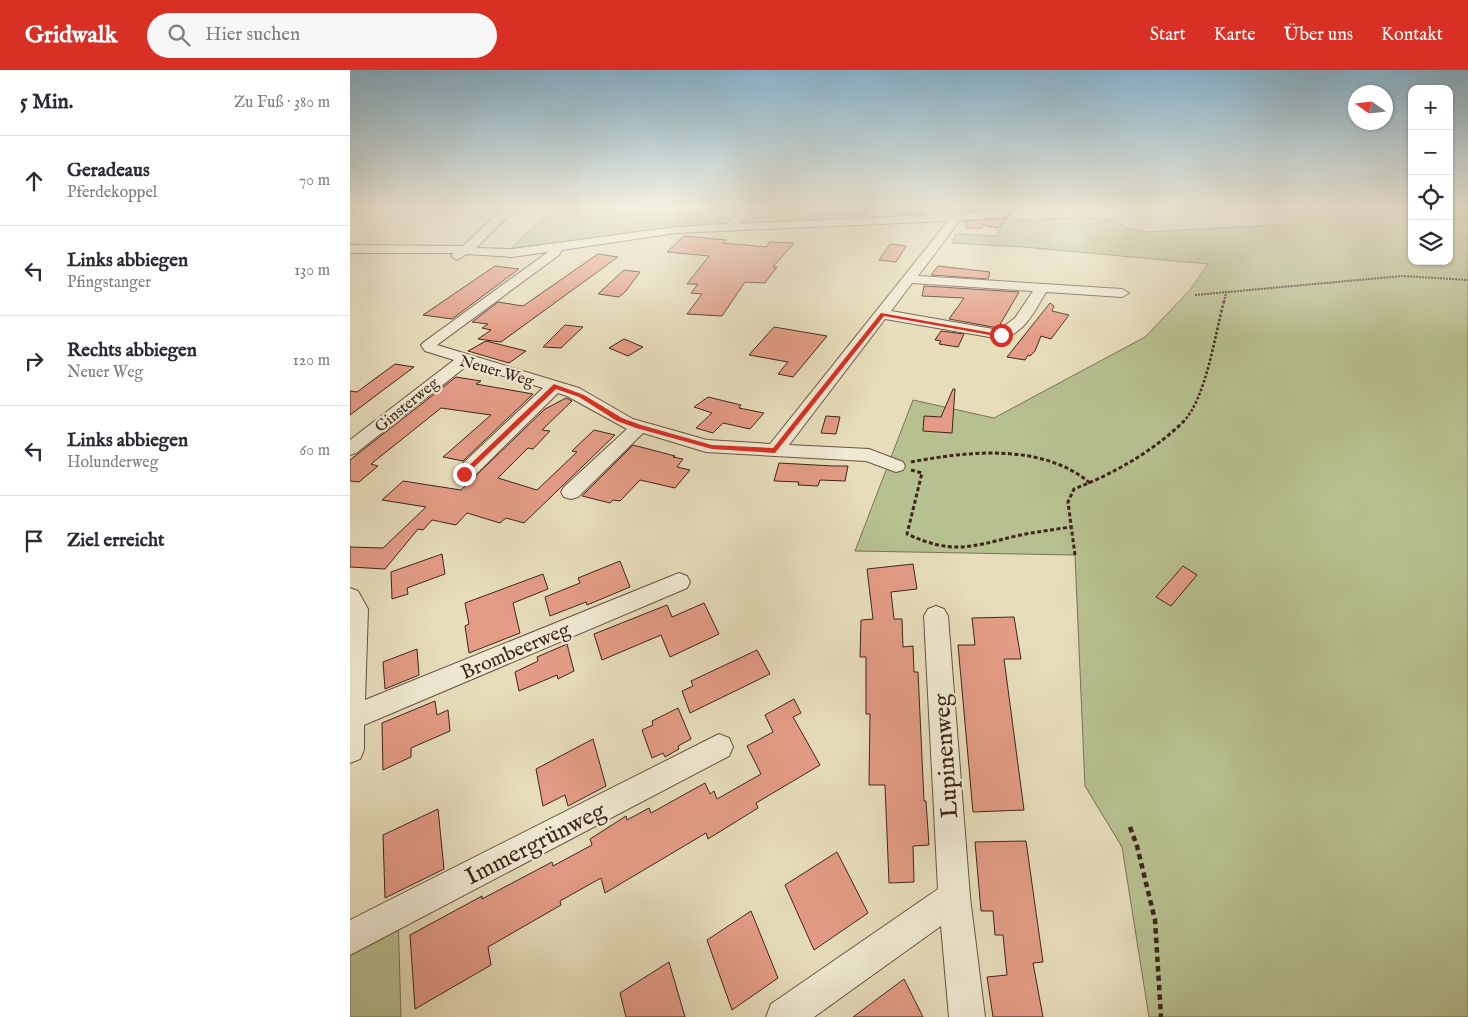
<!DOCTYPE html>
<html lang="de">
<head>
<meta charset="utf-8">
<style>
	body { margin:0; font-family:"IM FELL English",serif; background:#f7f7f7; color:#2b2b33 }
	.controls { position:absolute; right:15px; top:15px; display:grid; overflow:hidden; border-radius:10px; box-shadow:0 1px 4px #0004 }
	.controls button { width:45px; height:45px; display:grid; place-items:center; padding:0; border:0; border-bottom:1px solid #e1e1e2; background:#fff; color:#2b2b33; font:25px sans-serif }
	.compass { position:absolute; left:998px; top:15px; width:45px; height:45px; border-radius:50%; background:#fff; box-shadow:0 1px 4px #0004; rotate:284deg }
	.stop { position:absolute; width:15px; height:15px; margin:-11px; border:4px solid #d93025; border-radius:50%; background:#fff }
	.stop.end { background:#d93025; border-color:#fff; box-shadow:0 1px 5px #0008 }
	.list { margin:0; padding:0; list-style:none }
	h2 { display:flex; justify-content:space-between; align-items:center; height:65px; margin:0; padding:0 20px; font-size:21px }
	h2 small { font-size:16px; font-weight:400; color:#7c7c81 }
	.list li { display:grid; grid-template-columns:32px 1fr auto; gap:15px; align-items:center; box-sizing:border-box; height:90px; padding:0 20px; border-top:1px solid #e1e1e2 }
	.list b { display:block; font-size:19px; white-space:nowrap }
	.list p { margin:0; font-size:16px; white-space:nowrap; color:#7c7c81 }
	.list em { font-size:16px; font-style:normal; color:#7c7c81 }
	.icon { flex:none; width:28px; height:28px; fill:none; stroke:currentColor; stroke-width:2; stroke-linecap:round; stroke-linejoin:round }
	.map { position:relative; flex:none; width:1118px; height:947px; overflow:hidden }
	header { display:flex; align-items:center; gap:30px; box-sizing:border-box; height:70px; padding:0 25px; background:#d93025; color:#fff }
	header strong { font-size:24px }
	nav { display:flex; gap:28px; margin-inline-start:auto; font-size:18px }
	.search { width:350px; height:45px; background:#f7f7f7; display:flex; align-items:center; gap:12px; box-sizing:border-box; padding:0 18px; border-radius:28px; color:#7c7c81; font-size:19px }
	main { display:flex }
	aside { flex:1; background:#fff }
	.map>svg:first-child { display:block }
</style>
</head>
<body>
<header>
<strong>Gridwalk</strong>
<div class="search"><svg class="icon" aria-label="search" viewBox="0 0 24 24"><circle cx="10" cy="10" r="6"/><path d="M15 15l6 6"/></svg>Hier suchen</div>
<nav><a>Start</a><a>Karte</a><a>Über uns</a><a>Kontakt</a></nav>
</header>
<main>
<aside>
<h2>5 Min.<small>Zu Fuß · 380 m</small></h2>
<ul class="list">
<li><svg class="icon" aria-label="ahead" viewBox="0 0 24 24"><path d="M12 20V5M6 11l6-6 6 6"/></svg><div><b>Geradeaus</b><p>Pferdekoppel</p></div><em>70 m</em></li>
<li><svg class="icon" aria-label="left" viewBox="0 0 24 24"><path d="M17 20v-9H6M10 6l-5 5 5 5"/></svg><div><b>Links abbiegen</b><p>Pfingstanger</p></div><em>130 m</em></li>
<li><svg class="icon" aria-label="right" viewBox="0 0 24 24"><path d="M7 20v-9h11M14 6l5 5-5 5"/></svg><div><b>Rechts abbiegen</b><p>Neuer Weg</p></div><em>120 m</em></li>
<li><svg class="icon" aria-label="left" viewBox="0 0 24 24"><path d="M17 20v-9H6M10 6l-5 5 5 5"/></svg><div><b>Links abbiegen</b><p>Holunderweg</p></div><em>60 m</em></li>
<li><svg class="icon" aria-label="arrive" viewBox="0 0 24 24"><path d="M6 21V4h12l-3 4 3 4H6"/></svg><div><b>Ziel erreicht</b></div></li>
</ul>
</aside>
<div class="map">
<svg width="1118" height="947" viewBox="0 0 1118 947">
	<rect width="100%" height="100%" fill="#e7ddba"/>
	<filter id="stains"><feTurbulence type="fractalNoise" baseFrequency=".004" numOctaves="4"/><feColorMatrix values="0 0 0 0 .2 0 0 0 0 .09 0 0 0 0 .02 0 0 0 .5 -.17"/></filter>
	<radialGradient id="worn" r=".72"><stop offset=".6" stop-color="#630" stop-opacity="0"/><stop offset="1" stop-color="#630" stop-opacity=".3"/></radialGradient>
	<path fill="#b7c08f" stroke="#7b7256" d="M373,136L390,139L378,145L368,156L161,179C176,162 206,133 231,148C266,147 300,144 335,141C349,140 359,141 373,136Z
		M441,136H574L569,148L390,155L393,148L409,139C419,142 433,146 442,138Z
		M917,136H1062V191H1099V136H1118V947H799L772,777L735,716L725,485L505,481L563,330L644,348L795,267L840,220L858,194L674,177L602,173L606,164L647,166L654,150L732,148L766,150L776,158L798,162L942,154Z
		M48,844L51,947H0V868Z"/>
	<path fill="#97bcb0" stroke="#748075" d="M240,136H373L357,141L231,148L225,144L232,140L209,141Z"/>
	<g fill="none" stroke-linecap="round" stroke-linejoin="round">
		<path stroke="#6b7066" stroke-width="1" d="M233,136L237,143L289,142L333,136"/>
	</g>
	<path fill="#e49c86" stroke="#3f251c" d="M623,136H652L645,140L617,141Z
		M660,144L648,158L632,155V158H616V151L654,149Z
		M334,166L376,170L373,173L417,177L419,172L444,173L423,197H427L415,213L395,212L372,246L337,244L352,224L341,223L348,214H337L359,186L317,182Z
		M540,174L556,176L546,192L529,190Z
		M248,184L268,187L151,272L128,269L141,260L132,258L138,254L122,252L148,232L173,236Z
		M145,196L169,199L102,249L73,245Z
		M588,196L640,202L638,209L581,205Z
		M274,200L290,202L276,221L269,227L248,224Z
		M574,216L669,222L648,258L599,249L614,228L572,226Z
		M700,233L704,236L702,241L719,245L701,269L691,266L685,281L680,286L678,285L675,290L657,287Z
		M215,255L233,257L211,278L193,277Z
		M424,257L477,266L443,307L428,304L438,292L399,285Z
		M591,261L614,264L608,277L589,274L591,271L585,270Z
		M274,269L293,277L278,286L259,278Z
		M136,271L176,281L159,293L118,281Z
		M45,294L64,297L0,345V321L7,322Z
		M106,307L131,311L126,314L183,324L113,391L93,387L141,345L91,338L21,394L28,396L9,412L0,411V390Z
		M603,319H605L602,363L573,361L574,346L591,347Z
		M358,327L391,335L389,338L414,343L400,359L373,353L363,363L346,358L362,343L344,337Z
		M216,328L222,331L192,360L200,361L183,379L178,378L148,408L187,420L227,382L222,381L244,360L265,365L174,453L156,448L150,453L117,443L106,455L82,450L73,460L68,459L35,499L0,497V477L33,478L76,437L32,430L53,411L111,420L195,339Z
		M476,346L490,347L486,364L471,363Z
		M283,375L325,386L323,387L333,389L327,397L340,400L325,418L290,410L270,431L263,430L260,433L232,426Z
		M429,393L483,396H498L495,411L470,410L468,416L448,415L449,412L424,411Z
		M92,484L95,504L57,518L58,524L42,529L41,502Z
		M270,491L280,517L237,535L236,532L200,546L195,527L230,513L228,508Z
		M563,494L567,519L541,522L544,549H552L553,577L563,576L564,602H568L574,731H576L579,775L563,776L564,812L539,813L535,715H519L520,644H516V587H510L511,550L523,549L517,499Z
		M833,496L847,505L821,536L806,527Z
		M193,504L198,519L163,533L170,563L119,583L115,556L119,554L115,533Z
		M354,533L369,564L320,587L311,565L252,590L244,564L317,535L322,547Z
		M664,547L671,589H654L674,740L623,742L608,575H625L622,548Z
		M217,574L224,601L208,609L207,605L169,621L165,602L188,591L187,587Z
		M67,579L69,605L35,619L33,592Z
		M407,580L420,604L340,643L332,621L343,616L341,611Z
		M444,629L451,643L443,647L470,695L406,733L408,738L379,756L358,769L356,763L255,823L251,808L210,831L211,835L138,877L141,895L65,939L60,865L132,826V829L202,792L203,796L242,775L240,769L276,746L277,750L299,738L301,743L355,713L360,724L364,721L367,729L411,704L397,676L423,662L415,645Z
		M85,631L87,645L98,640L100,661L61,678V687L33,700L32,653Z
		M328,638L341,669L328,676L329,679L315,687L313,683L302,688L292,660L303,655L302,651Z
		M243,669L256,716L218,736L215,725L193,736L186,699Z
		M88,739L94,799L35,828L33,765Z
		M676,771L693,892L683,893L693,947H643L637,907L657,905L653,865H645L643,841H631L625,772Z
		M487,782L518,843L464,880L435,815Z
		M401,841L428,908L382,940L357,870Z
		M319,892L335,947H276L270,923Z
		M554,909L573,947H503Z"/>
	<g fill="none" stroke-linecap="round" stroke-linejoin="round">
		<defs>
			<path id="minor" d="M156,136H168L126,178L162,179L326,157L377,154C387,141 397,136 414,136L393,148L389,154L646,142L656,136H668L654,147L610,150L568,206L772,219L779,223L772,227L696,222C685,241 674,264 651,269L535,249L439,375L519,379L553,392L555,396L553,400L546,402L516,391L356,382L293,363L228,427L221,429L214,427L211,422L214,417L277,359L217,326L208,323L121,409L114,410L107,409L104,404L107,399L193,318L118,295L6,383L0,385V370L104,290L75,281L71,275L74,272L198,182L162,187L117,184L107,190L101,186L104,183H0V175L113,176ZM598,151L420,374L357,370L283,349L229,318L87,275L209,185L212,180L326,163ZM562,213L683,221L665,248L649,260L541,241Z
				M329,503L337,506L340,512L337,518L14,655V680L10,689L0,693V518L8,521L18,539L15,630Z
				M586,536L594,539L598,546L620,827L635,947H599L591,856L464,947H416L421,934L588,819L574,546L578,539Z
				M369,664L379,668L383,677L379,686L0,885V850Z"/>
		</defs>
		<use href="#minor" stroke="#695344" stroke-width="2"/>
		<path stroke="#3f251c" stroke-width="2" stroke-dasharray="2 1" stroke-linecap="butt" d="M845,225L1052,206L1118,210
			M874,232L876,223"/>
		<path stroke="#3f251c" stroke-width="2.5" stroke-dasharray="2.5 2" stroke-linecap="butt" d="M833,352C856,329 865,264 874,231"/>
		<path stroke="#3f251c" stroke-width="3" stroke-dasharray="4 2.5" stroke-linecap="butt" d="M561,392C619,381 692,373 740,413
			M561,400L572,403L557,464C603,485 620,477 666,466C684,462 702,460 720,457
			M725,485L718,432L724,419C763,404 804,381 834,351"/>
		<path stroke="#3f251c" stroke-width="4.5" stroke-dasharray="5.5 4" stroke-linecap="butt" d="M780,757L787,776L805,850L811,947"/>
		<use href="#minor" fill="#efe9d2" fill-rule="evenodd"/>
	</g>
	<linearGradient id="sky" x2="0" y2="1"><stop stop-color="#87b7d2"/><stop offset="0.51" stop-color="#f4f0e0"/><stop offset="1" stop-color="#f4f0e0" stop-opacity="0"/></linearGradient>
	<rect width="1118" height="269" fill="url(#sky)"/>
	<path fill="#d93025" d="M531,243L654,265L651,267L534,246L425,383L362,379L286,358L267,351L229,327L206,319L116,405L110,404L204,314L234,325L272,348L291,355L362,375L423,378Z"/>
	<g text-anchor="middle" stroke-width="4.5" stroke-linejoin="round" paint-order="stroke">
		<g font-size="16" fill="#3f251c" stroke="#efe9d2">
			<text transform="translate(147 300) rotate(16)" y="6">Neuer Weg</text>
			<text transform="translate(56 334) rotate(-39)" y="6">Ginsterweg</text>
		</g>
		<g font-size="20" fill="#3f251c" stroke="#efe9d2">
			<text transform="translate(165 580) rotate(-23)" y="7">Brombeerweg</text>
		</g>
		<g font-size="24" fill="#3f251c" stroke="#efe9d2">
			<text transform="translate(595 686) rotate(-94)" y="8">Lupinenweg</text>
			<text transform="translate(185 773) rotate(-27)" y="8">Immergrünweg</text>
		</g>
	</g>
	<rect width="100%" height="100%" filter="url(#stains)"/>
	<rect width="100%" height="100%" fill="url(#worn)"/>
</svg>
<div class="controls">
<button>+</button>
<button>−</button>
<button><svg class="icon" aria-label="locate" viewBox="0 0 24 24"><circle cx="12" cy="12" r="6"/><path d="M12 2v4M12 18v4M2 12h4M18 12h4"/></svg></button>
<button><svg class="icon" aria-label="layers" viewBox="0 0 24 24"><path d="M12 4l9 5-9 5-9-5zM3 14l9 5 9-5"/></svg></button>
</div>
<svg class="compass" viewBox="-18 -18 36 36"><path d="M0-13l5 13h-10z" fill="#e53935"/><path d="M0 13l5-13h-10z" fill="#7c7c81"/></svg>
<div class="stop" style="left:651px;top:265px"></div>
<div class="stop end" style="left:114px;top:404px"></div>
</div>
</main>
</body>
</html>
